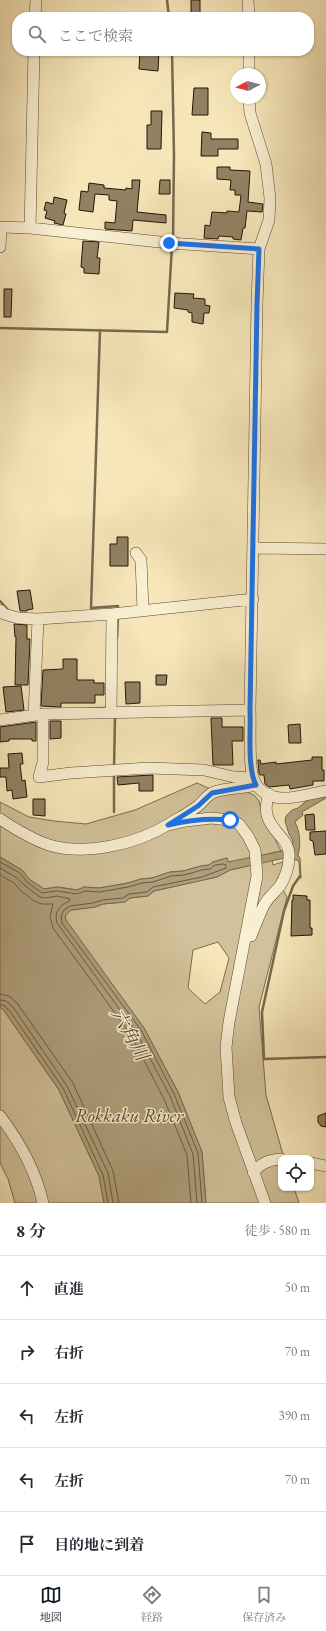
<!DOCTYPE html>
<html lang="ja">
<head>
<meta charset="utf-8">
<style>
	body { margin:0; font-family:"EB Garamond","Noto Serif JP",serif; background:#f7f7f7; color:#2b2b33 }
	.controls { position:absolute; right:12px; bottom:12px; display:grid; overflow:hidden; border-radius:8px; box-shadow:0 1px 3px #0004 }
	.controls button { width:36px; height:36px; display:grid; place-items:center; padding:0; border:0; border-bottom:1px solid #e1e1e2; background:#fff; color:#2b2b33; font:20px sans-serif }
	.compass { position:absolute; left:230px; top:68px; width:36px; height:36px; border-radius:50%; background:#fff; box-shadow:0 1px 3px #0004; rotate:263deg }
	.stop { position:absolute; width:12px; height:12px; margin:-9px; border:3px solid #1a73e8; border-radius:50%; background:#fff }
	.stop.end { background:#1a73e8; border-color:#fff; box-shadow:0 1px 4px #0008 }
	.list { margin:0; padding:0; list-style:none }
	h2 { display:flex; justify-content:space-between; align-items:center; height:52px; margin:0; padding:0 16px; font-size:17px }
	h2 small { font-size:13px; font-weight:400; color:#7c7c81 }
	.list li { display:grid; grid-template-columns:26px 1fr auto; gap:12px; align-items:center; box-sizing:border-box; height:64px; padding:0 16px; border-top:1px solid #e1e1e2 }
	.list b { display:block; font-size:15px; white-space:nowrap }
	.list em { font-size:13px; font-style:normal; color:#7c7c81 }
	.icon { flex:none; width:22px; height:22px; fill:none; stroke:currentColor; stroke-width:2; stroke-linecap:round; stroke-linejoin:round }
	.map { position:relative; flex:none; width:326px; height:1203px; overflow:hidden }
	.search { position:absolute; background:#fff; box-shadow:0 1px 3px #0004; left:12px; right:12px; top:12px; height:44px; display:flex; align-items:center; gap:10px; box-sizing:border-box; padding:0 14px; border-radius:16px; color:#7c7c81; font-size:15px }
	.sheet { height:372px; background:#fff }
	nav { display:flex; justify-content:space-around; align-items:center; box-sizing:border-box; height:56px; border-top:1px solid #e1e1e2; background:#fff; font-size:11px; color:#7c7c81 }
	nav a { display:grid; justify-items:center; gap:2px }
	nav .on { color:#111827 }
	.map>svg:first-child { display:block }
</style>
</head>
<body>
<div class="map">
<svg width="326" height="1203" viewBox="0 0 326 1203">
	<rect width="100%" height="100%" fill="#f6e6b9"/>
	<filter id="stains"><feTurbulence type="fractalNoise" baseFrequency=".005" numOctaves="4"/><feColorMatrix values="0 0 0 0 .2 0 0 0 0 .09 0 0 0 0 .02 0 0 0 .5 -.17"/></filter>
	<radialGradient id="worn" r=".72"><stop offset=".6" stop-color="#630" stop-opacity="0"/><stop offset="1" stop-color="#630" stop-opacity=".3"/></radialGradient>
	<path fill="#d2c29b" stroke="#7b6c50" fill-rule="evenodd" d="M197,783L222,794L242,790L254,795L259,801L262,813L281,851L271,853L273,865L285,861L279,882L287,897L259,1007L266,1095L284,1158H281V1188H294L299,1203H206L202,1152L178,1092L144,1028L65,920V916L71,910L95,907L103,904L125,902L130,898L148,896L154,891L202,880L217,877L230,870L260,863L228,862L227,858L213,862L209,865L201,866L183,871L170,872L152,878L141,879L128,883L99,888L84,887L77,890L58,887L44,889L29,879L22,870L0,857V802L29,817L54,821L86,824L135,810ZM218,942L229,958L220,992L205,1004L188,988L193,950Z
		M0,1007L5,1012L59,1090L99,1176L104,1203H15L8,1179L0,1163Z"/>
	<path fill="#af9f7c" stroke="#77684d" d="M320,795H326V798L302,812L303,815L295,822C300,831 301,845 298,855L300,858L301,878H300L299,862L297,860H294V856L230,870L217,877L154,891L148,896L130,898L125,902L103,904L95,907L71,910L65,916L66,920L144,1028L178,1092L202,1152L206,1203H104L99,1176L59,1090L5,1012L0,1007V857L22,870L29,879L44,889L57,887L77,890L84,887L99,888L128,883L141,879L152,878L170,872L183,871L201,866L209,865L213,862L227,858L228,862L292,849L293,841L289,834L285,821L286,816L292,810L298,808L306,801Z"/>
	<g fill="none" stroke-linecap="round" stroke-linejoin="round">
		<path stroke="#6a5a41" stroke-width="1" d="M0,862L20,873L27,882L42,893L57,891L77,894L85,891L100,892L128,887L142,883L153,882L171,876L184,875L202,870L210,869L215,865L223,864L226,865V868L202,877L153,887L147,892L129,894L123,898L103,900L93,903L70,906L64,910L61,916L62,923L141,1030L174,1094L198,1153L202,1203
			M0,868L17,878L24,885L40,897L45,898L57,896L70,899L69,901C59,906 54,912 57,923L136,1032L170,1096L193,1154L197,1203
			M0,875L14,883L20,890L34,901L42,904H53L50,917L53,928L131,1035L164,1099L187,1155L191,1203
			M0,994L9,996L17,1003L73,1083L113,1171L119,1203
			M0,1000L6,1001L13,1007L67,1086L108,1173L113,1203
			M0,1005H3L9,1010L63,1088L103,1175L108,1203"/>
		<path stroke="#77684d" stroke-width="2.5" d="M167,0L169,17
			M172,51L174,155L173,240
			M0,328L167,332L172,245
			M100,330L91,608L118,606V610
			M0,601L9,611
			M117,638L118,617
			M114,768L115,717
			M114,812V773
			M300,876L293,886L284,911L262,1012L264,1059L326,1057"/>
	</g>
	<path fill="#918263" stroke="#241506" d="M191,0H200V13H191Z
		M140,51H159L158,71L139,69Z
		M194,88H208V115H192Z
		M151,111H162L161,149H147V125H151Z
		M202,132L211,133V139H238V149H218V156H201Z
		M217,167H230V170L250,171L248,202L263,204L262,212L247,211L245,228H243L241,240L233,239V237L219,236L218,239L204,238L205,225L210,226L212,212L227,213V211L239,212L241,195H235V190H230L231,180L217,179Z
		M132,180H140L137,212L166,215V223L133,220L132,231L105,229V222L115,223L117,201L109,200V195L95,194L93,212L79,210L81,191L88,192L89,183L104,185V188L126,190V188L132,189Z
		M160,180H170V194H159Z
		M54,197L67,200L64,213L66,214L63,225L54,223L55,221L45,218L47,211L44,210L46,202L53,204Z
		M83,241L99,242L97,258H100L99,274L84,273V268L81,267Z
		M4,289H12L11,317H4Z
		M175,293L194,294L193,298L205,299V305L210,306L209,313H204L203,324L192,322V313L188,312V310L174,308Z
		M117,537H128V566H110V544H117Z
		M30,590L33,609L27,610V611H20L17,591Z
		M14,624L27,625V639H30L28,685H15L16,637H15Z
		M63,659H77V680H94V683H104V695H95V703H61V707L41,706L43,670L63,669Z
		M156,675H167L166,685H156Z
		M125,682H140V703L126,704Z
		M21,686L24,710L6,712L3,687Z
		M211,718H222V727H243V741H232L233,765H213Z
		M50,721H61V738L50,739Z
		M36,722V741H32V739H9V741L0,742V727Z
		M300,724L301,743H289L288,725Z
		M22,753L23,764H20L22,781L25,780L27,797L13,799L12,790L7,791L6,777H0V768H9L8,754Z
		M312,757H322V770H324V781H313V785L290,789L289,785L269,787L265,784L264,775H260L259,773L258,760H260L261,764L276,762V764L312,760Z
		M153,775V791H139V783L118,785L117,777Z
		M33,799H45V816L33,815Z
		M314,814L315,830H306L305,815Z
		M326,831V854L315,855L313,841L310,840V832Z
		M293,895L307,896V900H310V928H312V935L291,936L292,900H293Z
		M326,1113V1127L321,1126L318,1122V1116Z"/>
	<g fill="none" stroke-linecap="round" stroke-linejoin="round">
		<defs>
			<path id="minor" d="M248,0L249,17
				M35,17L36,0
				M249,51V74
				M249,98L250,113L266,164L270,198L269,220L259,249L257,304L250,710C251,725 248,768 254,780C258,791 269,797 281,798C296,799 311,793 326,791
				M0,227L30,228L169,243L259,249
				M30,228L34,51
				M0,247L1,227
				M253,548L326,549
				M136,553L141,560L143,610
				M0,610L4,614L18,618L38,619L112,614L253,599
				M111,713L112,614
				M43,714V762L39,777L71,773L149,768L204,770L234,777L253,778
				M34,715L38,619
				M0,720L43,714L250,710
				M0,819C15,829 31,839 49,845C85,856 137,844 169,824C179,818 189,813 198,806C203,802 208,794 214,792C227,788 243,788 256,785
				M168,825L186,821L211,818L230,820L239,824L248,836L255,850L257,876L229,1022L226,1047L229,1097L236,1123L265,1203
				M251,936C255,926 259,915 264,905C268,898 275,892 280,886C285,878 289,867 289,857C292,835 256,828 269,794
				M0,1116C19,1141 36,1172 43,1203
				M311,1163L326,1166
				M253,1172C262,1163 268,1160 281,1159"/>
		</defs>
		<use href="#minor" stroke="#584933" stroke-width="12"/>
		<use href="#minor" stroke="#f9efd2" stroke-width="11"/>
	</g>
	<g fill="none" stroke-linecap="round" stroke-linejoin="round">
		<path stroke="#1a73e8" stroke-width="5" d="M169,243L259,249L257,304L250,710C251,731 247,768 256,785L212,793L198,806L168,825C189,820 208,818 230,820"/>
	</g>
	<g text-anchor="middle" stroke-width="3" stroke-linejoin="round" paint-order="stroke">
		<g font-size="19" font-style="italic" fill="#5c4c35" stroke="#f9efd2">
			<text transform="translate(130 1034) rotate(60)" y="7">六角川</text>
			<text x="129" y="1122">Rokkaku River</text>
		</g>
	</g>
	<rect width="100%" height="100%" filter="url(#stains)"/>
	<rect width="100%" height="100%" fill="url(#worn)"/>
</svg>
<div class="controls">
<button><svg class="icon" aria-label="locate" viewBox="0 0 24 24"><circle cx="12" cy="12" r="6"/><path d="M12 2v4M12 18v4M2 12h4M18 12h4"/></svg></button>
</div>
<svg class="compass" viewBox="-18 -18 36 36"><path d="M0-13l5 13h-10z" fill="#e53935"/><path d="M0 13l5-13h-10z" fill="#7c7c81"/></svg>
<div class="stop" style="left:230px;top:820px"></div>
<div class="stop end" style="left:169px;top:243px"></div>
<div class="search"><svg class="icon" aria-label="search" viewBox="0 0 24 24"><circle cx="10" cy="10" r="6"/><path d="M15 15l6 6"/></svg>ここで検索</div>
</div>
<section class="sheet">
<h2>8 分<small>徒歩 · 580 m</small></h2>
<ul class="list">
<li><svg class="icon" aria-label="ahead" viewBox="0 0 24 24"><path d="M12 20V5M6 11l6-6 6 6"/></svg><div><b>直進</b></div><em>50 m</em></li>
<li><svg class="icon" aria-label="right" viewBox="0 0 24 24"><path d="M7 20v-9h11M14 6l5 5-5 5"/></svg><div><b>右折</b></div><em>70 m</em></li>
<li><svg class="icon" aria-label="left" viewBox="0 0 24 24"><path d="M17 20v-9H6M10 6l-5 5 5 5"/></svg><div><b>左折</b></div><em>390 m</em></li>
<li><svg class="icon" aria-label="left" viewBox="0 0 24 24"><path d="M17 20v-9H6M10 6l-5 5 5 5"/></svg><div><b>左折</b></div><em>70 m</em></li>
<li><svg class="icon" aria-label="arrive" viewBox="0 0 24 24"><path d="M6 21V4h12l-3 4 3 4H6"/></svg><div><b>目的地に到着</b></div></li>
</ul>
</section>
<nav>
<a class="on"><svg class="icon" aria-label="map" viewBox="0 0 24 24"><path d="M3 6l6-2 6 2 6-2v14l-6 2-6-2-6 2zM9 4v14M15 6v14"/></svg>地図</a>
<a><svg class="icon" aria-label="directions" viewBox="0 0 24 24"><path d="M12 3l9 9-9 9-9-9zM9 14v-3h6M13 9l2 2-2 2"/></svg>経路</a>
<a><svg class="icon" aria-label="saved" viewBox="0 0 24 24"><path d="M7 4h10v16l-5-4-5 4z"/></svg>保存済み</a>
</nav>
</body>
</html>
